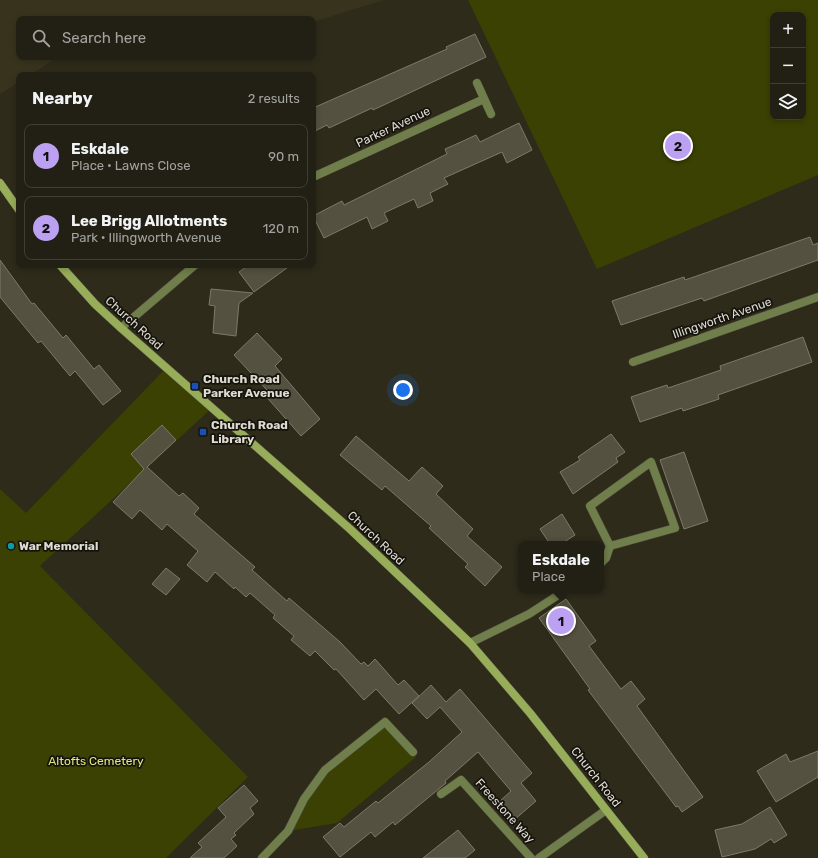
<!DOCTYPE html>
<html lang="en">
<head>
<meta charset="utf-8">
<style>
	body { margin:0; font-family:Rubik,sans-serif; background:#2a281d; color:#f1f3f6 }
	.controls { position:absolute; right:12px; top:12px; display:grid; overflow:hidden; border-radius:8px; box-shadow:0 2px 6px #0003 }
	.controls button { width:36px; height:36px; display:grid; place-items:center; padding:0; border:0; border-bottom:1px solid #3f3e34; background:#222014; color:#f1f3f6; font:20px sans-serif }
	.you { position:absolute; left:403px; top:390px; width:14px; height:14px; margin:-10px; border:3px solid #fff; border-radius:50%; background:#1a73e8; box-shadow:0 0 0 6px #1a73e833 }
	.badge { display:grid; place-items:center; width:26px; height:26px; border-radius:50%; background:#bca0f2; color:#111; font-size:13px; font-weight:700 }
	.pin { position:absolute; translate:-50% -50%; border:2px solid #fff; box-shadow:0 1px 4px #0006 }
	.popup { position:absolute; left:518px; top:541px; width:86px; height:52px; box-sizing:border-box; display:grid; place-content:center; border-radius:8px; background:#222014; filter:drop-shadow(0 1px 3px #0005); font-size:13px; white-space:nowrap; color:#a2a3a0 }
	.popup b { font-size:15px; color:#f1f3f6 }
	.popup::after { content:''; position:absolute; left:50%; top:100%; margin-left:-8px; border:8px solid transparent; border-top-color:#222014 }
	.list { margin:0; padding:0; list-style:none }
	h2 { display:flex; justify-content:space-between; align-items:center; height:52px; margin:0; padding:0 16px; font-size:17px }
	h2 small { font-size:13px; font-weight:400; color:#a2a3a0 }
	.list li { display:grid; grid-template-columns:26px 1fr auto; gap:12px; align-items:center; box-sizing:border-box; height:64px; margin:0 8px 8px; padding:0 8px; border:1px solid #3f3e34; border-radius:8px }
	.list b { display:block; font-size:15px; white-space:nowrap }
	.list p { margin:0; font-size:13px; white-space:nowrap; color:#a2a3a0 }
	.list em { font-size:13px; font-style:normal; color:#a2a3a0 }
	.icon { flex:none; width:22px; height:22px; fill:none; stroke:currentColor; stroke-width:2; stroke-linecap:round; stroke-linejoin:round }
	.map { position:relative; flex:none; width:818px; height:858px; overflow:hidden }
	.search { position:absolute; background:#222014; box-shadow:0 2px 6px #0003; left:16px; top:16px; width:300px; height:44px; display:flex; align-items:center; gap:10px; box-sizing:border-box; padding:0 14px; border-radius:8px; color:#a2a3a0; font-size:15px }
	.panel { position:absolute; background:#222014; box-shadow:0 2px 6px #0003; left:16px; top:72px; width:300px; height:196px; border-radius:8px }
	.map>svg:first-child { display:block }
</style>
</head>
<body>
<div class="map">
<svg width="818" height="858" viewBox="0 0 818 858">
	<rect width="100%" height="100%" fill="#2e2b1b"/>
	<path fill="#38331d" d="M0,0H384L313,22V19H19V57H57L30,75H19V82L0,94Z"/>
	<path fill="#3b4003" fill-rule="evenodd" d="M468,0H818V175L597,269ZM773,15H803V117H773Z
		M166,368L212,408L40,566L248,777L166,858H0V489L26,513Z
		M385,722L416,757L337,823L288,831L325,770Z"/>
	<path fill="#555141" stroke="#7e7a68" d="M475,34L486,57L373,110L372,108L329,128L327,125L313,132V108L447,49L446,47Z
		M519,123L532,150L507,163L502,152L444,178L448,184L430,193L433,201L418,208L414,199L384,213L388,221L372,229L367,217L324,238L313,216L342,201L344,205L447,154L445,149L461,142L476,135L480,142Z
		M810,237L813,245L818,243V260L704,301L702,298L621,325L612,301L684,277L685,280Z
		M0,260L32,304L34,303L63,338L66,335L94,369L99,365L121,391L103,405L75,371L70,376L41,341L38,343L0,297Z
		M249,265H291L254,292L239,272Z
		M211,289L253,293L239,303L236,336L213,333L215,306L209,305Z
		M257,333L282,359L275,366L320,419L301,436L263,393L267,390L234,355Z
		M803,337L812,362L718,395L719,399L683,411L682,408L640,422L631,397L667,385L668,388L721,370L720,366Z
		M162,425L176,440L147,467L179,496L183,493L199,508L194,514L255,567L252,570L287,601L289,598L340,642L361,664L364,662L368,666L375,659L398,685L404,680L419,696L399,714L376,689L364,700L336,669L334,670L315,651L310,656L291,640L294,636L273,618L275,615L250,593L246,597L235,587L234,589L215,572L207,582L187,565L198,551L167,524L162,530L140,510L132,519L113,502L144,469L131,454Z
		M611,434L625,452L616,458L618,462L573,494L560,472L580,460L578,457Z
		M356,436L409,481L422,467L443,486L436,494L473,529L467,536L502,567L485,586L465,567L468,564L429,528L431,526L385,486L382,490L340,455Z
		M684,452L708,521L684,529L660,460Z
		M562,514L575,535L561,544H550L540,529Z
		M166,568L180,579L166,595L152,584Z
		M566,599L596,641L589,646L621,689L631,681L645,699L637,706L703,797L682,812L678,806L676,807L588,690L590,689L539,618Z
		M431,685L446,702L460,689L532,773L521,783L536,801L514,820L499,802L511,791L478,752L445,781L446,783L395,825L393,822L375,837L371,832L340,857L323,837L340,823L344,827L376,801L378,803L429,762L462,732L440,707L427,719L412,703Z
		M818,751V777L776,802L757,771L786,754L790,762Z
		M244,785L258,801L250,808L254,814L234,833L236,835L231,839L237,846L224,858H190L202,847L198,843L226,817L218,808Z
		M770,807L787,835L774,843L771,839L755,849L722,857L715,830L742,824Z
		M458,830L475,850L465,858H423Z"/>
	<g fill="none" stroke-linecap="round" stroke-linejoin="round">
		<defs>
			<path id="street" d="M477,83L491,114
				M313,177L484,99
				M121,328L195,265
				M633,362L818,297
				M601,563L606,558L610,546L590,506L651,462L675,528L610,546
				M470,643L529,614L566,590
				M441,794L461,780L531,858
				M262,858L288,831L304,799L325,770L385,722L413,752
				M539,858L606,810"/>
			<path id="secondary" d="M0,183L19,210
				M60,265L95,304L121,328L350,529L470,643L530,713L644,858"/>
		</defs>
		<use href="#street" stroke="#4a4738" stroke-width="9"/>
		<use href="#secondary" stroke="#4a4738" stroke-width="9"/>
		<use href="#street" stroke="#707e4b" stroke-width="8"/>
		<use href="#secondary" stroke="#97ad59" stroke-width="8"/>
	</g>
	<g fill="#1a4fb4" stroke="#15130c" stroke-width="1.5">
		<rect x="191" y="382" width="8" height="8" rx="2"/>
		<rect x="199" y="428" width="8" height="8" rx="2"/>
	</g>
	<circle fill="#0f9aa8" stroke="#15130c" stroke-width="1.5" cx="11" cy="546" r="4"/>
	<g text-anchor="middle" stroke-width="3.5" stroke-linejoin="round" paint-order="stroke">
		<g font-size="12" fill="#dedbd2" stroke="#15130c">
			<text transform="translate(393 127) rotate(-25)" y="4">Parker Avenue</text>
			<text transform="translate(722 318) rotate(-19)" y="4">Illingworth Avenue</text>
			<text transform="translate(134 323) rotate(42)" y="4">Church Road</text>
			<text transform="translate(376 538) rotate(43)" y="4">Church Road</text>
			<text transform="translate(596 777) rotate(52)" y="4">Church Road</text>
			<text transform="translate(505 811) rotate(48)" y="4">Freestone Way</text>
		</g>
		<g font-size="12" font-weight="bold" fill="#dedbd2" stroke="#15130c" text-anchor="start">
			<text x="203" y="383">Church Road<tspan x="203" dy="14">Parker Avenue</tspan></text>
			<text x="211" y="429">Church Road<tspan x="211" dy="14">Library</tspan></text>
			<text x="19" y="550">War Memorial</text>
		</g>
		<g font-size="12" fill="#ddea7c" stroke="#15130c">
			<text x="96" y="765">Altofts Cemetery</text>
		</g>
	</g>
</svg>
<div class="controls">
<button>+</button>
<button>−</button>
<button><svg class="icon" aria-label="layers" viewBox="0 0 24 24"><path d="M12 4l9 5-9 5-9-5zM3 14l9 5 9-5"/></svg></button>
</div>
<div class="you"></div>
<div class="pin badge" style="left:561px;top:621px">1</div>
<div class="popup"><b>Eskdale</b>Place</div>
<div class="pin badge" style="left:678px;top:146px">2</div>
<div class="search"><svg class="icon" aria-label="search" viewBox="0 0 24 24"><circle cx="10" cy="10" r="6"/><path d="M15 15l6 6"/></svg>Search here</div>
<section class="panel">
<h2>Nearby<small>2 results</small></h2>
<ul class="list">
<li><span class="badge">1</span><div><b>Eskdale</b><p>Place · Lawns Close</p></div><em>90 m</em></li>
<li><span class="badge">2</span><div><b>Lee Brigg Allotments</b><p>Park · Illingworth Avenue</p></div><em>120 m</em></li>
</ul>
</section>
</div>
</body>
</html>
